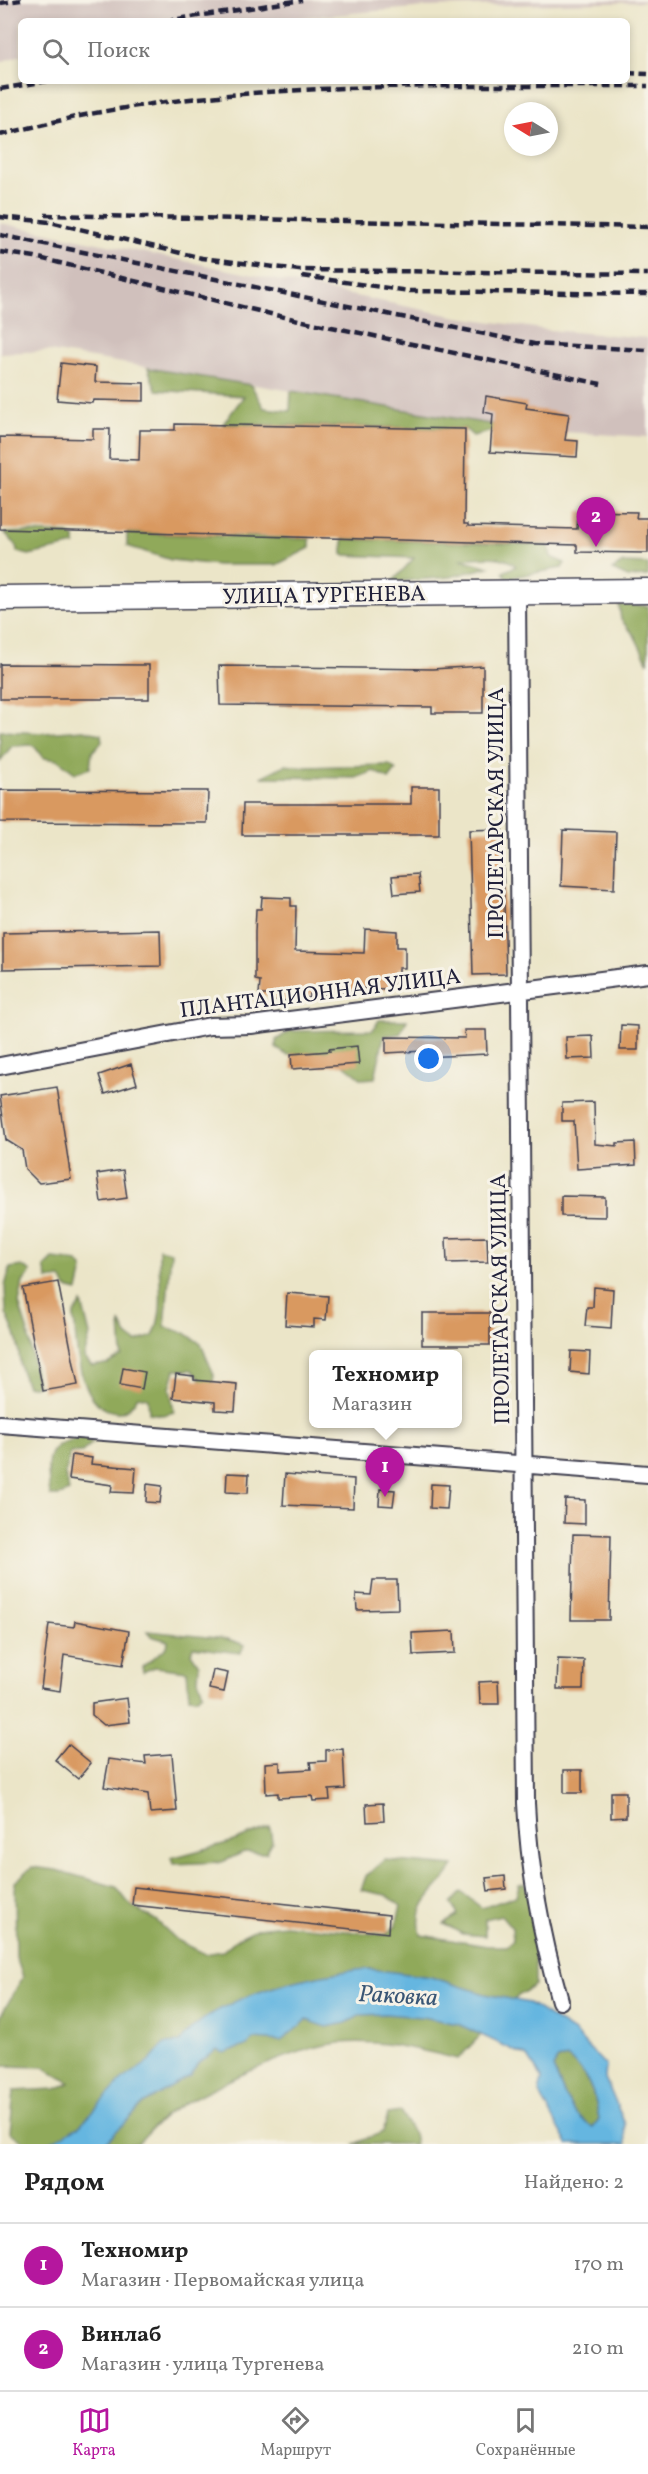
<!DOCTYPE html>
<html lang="ru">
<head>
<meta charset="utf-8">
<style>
	body { margin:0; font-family:Vollkorn,serif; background:#f2f2f2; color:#222 }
	.compass { position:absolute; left:504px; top:102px; width:54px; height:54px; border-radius:50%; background:#fff; box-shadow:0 3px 9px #0003; rotate:280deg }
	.you { position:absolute; left:429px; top:1059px; width:21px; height:21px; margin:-15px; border:4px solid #fff; border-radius:50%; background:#1a73e8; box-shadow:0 0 0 9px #1a73e833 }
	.badge { display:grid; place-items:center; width:39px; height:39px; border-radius:50%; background:#b5179e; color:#fff; font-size:20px; font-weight:700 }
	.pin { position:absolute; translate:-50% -50px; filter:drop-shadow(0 2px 3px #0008) }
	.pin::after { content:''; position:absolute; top:32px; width:21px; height:18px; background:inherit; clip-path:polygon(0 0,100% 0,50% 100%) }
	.popup { position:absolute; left:309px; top:1350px; width:153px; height:78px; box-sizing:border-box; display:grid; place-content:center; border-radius:9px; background:#fff; filter:drop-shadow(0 2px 4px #0005); font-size:20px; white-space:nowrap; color:#767676 }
	.popup b { font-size:22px; color:#222 }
	.popup::after { content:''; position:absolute; left:50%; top:100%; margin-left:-12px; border:12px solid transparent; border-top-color:#fff }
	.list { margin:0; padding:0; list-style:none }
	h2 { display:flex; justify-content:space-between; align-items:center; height:78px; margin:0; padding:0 24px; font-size:26px }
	h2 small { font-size:20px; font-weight:400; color:#767676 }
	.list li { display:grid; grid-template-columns:39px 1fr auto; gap:18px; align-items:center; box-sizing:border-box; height:84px; padding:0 24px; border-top:2px solid #e0e0e0 }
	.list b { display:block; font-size:22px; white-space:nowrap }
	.list p { margin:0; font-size:20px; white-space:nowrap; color:#767676 }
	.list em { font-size:20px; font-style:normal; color:#767676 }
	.icon { flex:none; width:33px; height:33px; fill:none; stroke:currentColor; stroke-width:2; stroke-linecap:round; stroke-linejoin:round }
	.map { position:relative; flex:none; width:648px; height:2144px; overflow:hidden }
	.search { position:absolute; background:#fff; box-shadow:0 3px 9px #0003; left:18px; right:18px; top:18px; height:66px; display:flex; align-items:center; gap:15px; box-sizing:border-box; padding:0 21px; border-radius:9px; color:#767676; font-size:22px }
	.sheet { height:246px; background:#fff }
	nav { display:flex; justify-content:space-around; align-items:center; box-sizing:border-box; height:84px; border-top:2px solid #e0e0e0; background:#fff; font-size:16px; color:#767676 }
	nav a { display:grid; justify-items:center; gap:3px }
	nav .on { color:#b5179e }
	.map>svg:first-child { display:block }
</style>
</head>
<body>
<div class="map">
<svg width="648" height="2144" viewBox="0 0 648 2144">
	<rect width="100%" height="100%" fill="#f7f3e8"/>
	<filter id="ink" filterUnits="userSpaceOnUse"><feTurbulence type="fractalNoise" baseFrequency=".0167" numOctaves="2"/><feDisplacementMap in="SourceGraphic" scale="12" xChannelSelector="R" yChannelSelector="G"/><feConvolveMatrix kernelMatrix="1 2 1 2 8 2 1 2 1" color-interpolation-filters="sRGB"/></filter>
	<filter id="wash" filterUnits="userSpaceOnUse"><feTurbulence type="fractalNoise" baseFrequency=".008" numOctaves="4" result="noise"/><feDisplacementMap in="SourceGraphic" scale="24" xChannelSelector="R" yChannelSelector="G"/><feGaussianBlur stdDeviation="1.35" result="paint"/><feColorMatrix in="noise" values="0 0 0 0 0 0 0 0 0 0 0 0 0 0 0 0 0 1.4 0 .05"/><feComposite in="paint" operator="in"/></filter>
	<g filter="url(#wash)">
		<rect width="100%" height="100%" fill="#ebe5c8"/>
		<path fill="#d0c0bc" d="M0,0H648V2L426,7L261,21H21V55L0,62Z
			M0,223L458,317L549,330L648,338V437L529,430L49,351L0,353Z"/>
		<path fill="#90a95a" stroke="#59664a" stroke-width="1.5" d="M148,368L251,385L264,408L290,411L291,391L508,427L473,436L465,429L223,424L244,396L156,390Z
			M28,532L68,534L75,538V545L29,555L17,552L16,545L5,533Z
			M127,533L310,539V548L276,565H218L171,560L127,546Z
			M343,539L549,545L551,557L565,563L562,568L507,578L503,572L516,566C503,553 478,558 461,559L489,567L450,577L392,582L414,558L343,555Z
			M623,563L648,564V576L628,577L612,570Z
			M619,605L648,606V663L634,635L621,620Z
			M83,730L101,734L102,742L92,752L90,768L75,773L58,760L44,758L33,745L12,746L0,761V731L44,733Z
			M285,765L302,767L389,765L396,770L389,779L374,771L356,778L261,777Z
			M379,1020H407L400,1034L384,1036L375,1078L362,1079L328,1052L287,1055L276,1048V1040L290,1031L373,1030Z
			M159,1249L171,1252L165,1327L185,1333L201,1344L214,1375L211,1395L200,1397V1379L192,1370H175L170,1388L174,1412L163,1415L149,1413L148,1398L138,1396C133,1404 127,1413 117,1412C82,1410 76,1355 75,1328C75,1325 73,1318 74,1314C75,1311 80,1306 82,1303L90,1335L84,1357L92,1366L107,1364L122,1356L120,1322L127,1335L136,1342L153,1336C166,1309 158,1278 159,1249Z
			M53,1259L78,1262L83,1269L78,1291L66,1288L61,1278L48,1280L44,1268Z
			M22,1266L31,1272L23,1282L19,1304L28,1332L37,1386H27L21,1370L17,1339L6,1313L5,1286L10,1268Z
			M84,1437L92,1443L82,1452L70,1453L65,1475L69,1491L59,1496H50C47,1458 42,1444 84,1437Z
			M147,1631L227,1639L245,1645L240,1653L193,1647L191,1653L199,1665L198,1680L203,1693L196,1698L189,1697L187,1671L155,1667L143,1672L142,1667L167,1647L168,1641L151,1636Z
			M270,1827L272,1842L266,1853L244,1852L222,1862L173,1864L171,1858L231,1842Z
			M384,1860L454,1866C439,1892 413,1900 421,1935L487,1946H507L513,1940L512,1928L501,1915L485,1919V1936L463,1934L444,1924L458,1915L451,1903L461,1892L482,1908L516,1896L519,1885L525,1883L535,1924V1985L518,1996L458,2059C419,2050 380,2039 340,2043C299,2046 205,2089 170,2112C158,2120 147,2134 137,2144H26L10,2132L14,2091L56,2089L70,2083L44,2067L0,2066V2017L23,1977L16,1957L15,1882L32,1867L56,1870L116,1887L131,1906L157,1921L177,1940L205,1954L223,1951L238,1938L258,1928L285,1925L386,1935L396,1925L401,1906L386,1895L361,1890L366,1876Z
			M568,2058C587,2073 596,2096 599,2119L593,2128C570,2115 563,2090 553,2068L557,2060Z
			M400,2112L413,2133L415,2144H354L383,2132L388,2114Z"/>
		<path fill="#65b6e0" stroke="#446c8e" stroke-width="1.5" fill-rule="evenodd" d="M370,1969L431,1977L485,1994L529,2003L574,2032L606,2066L605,2078L625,2124L626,2144H568L539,2093L542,2079L528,2057L458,2024L422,2017L385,2014L361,2015L346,2023L327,2027L307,2020L281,2041L254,2039L248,2045L223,2053L217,2050L197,2064L191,2075L143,2104L104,2144H47L80,2125L122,2080L150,2061L164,2044L179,2043C212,1996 315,1972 370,1969ZM568,2058C587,2072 596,2096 599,2119L593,2127C570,2116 563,2090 553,2068L557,2060Z"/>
		<g id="blocks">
			<path fill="#d99960" d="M61,363L96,367L95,382L144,383V401L93,400L92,403L57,400Z
				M486,396L527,403L526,408L569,414L565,440L578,441L577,457L490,452L493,414L484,412Z
				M175,424L465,429L464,524H468V526L577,529L578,511L637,512L636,518H648V553L577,552V545L0,529V437L93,439V429H110L109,459L139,460L140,430H175Z
				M0,664L149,665V699H0Z
				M219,666L432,669L483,666V713H432V707L220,705Z
				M411,787H439V835H242L243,804H411Z
				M0,790L208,791L207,823L0,822Z
				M502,829L506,974L473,975L469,830Z
				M563,830L616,832L614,889L561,886Z
				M418,874L420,892L394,894L392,876Z
				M262,897L291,898V906H296L295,951L364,953L365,929L397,931V947H405V968H399V983H390L389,989L354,988V991H342V995L310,994V998H293V1001L270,1000L271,995H259L260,981L255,980V932L256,909H261Z
				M160,930L161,966L3,969V933Z
				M621,1025L638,1026V1050H620Z
				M464,1030H486L487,1054L424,1057V1051L386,1053V1037L465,1038Z
				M593,1036L594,1058L567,1059L566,1037Z
				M357,1046L359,1064L292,1069L291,1054L330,1051L329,1049Z
				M131,1064L137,1084L105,1094L99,1075Z
				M57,1087L71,1179L39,1183L25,1169L22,1150L6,1140L0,1096Z
				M594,1102L595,1144L617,1146V1143L635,1142L636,1165L577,1169L574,1121H562V1103Z
				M123,1170L127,1198L101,1202L97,1174Z
				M561,1196L605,1197V1217L561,1216Z
				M487,1237L488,1262L447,1263L446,1238Z
				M58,1282L78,1385L43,1391L23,1288Z
				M594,1287L613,1289L611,1328L585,1326L587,1307H593Z
				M287,1293L328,1296L326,1320L314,1319V1327L285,1325Z
				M422,1313H490V1345H422Z
				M571,1351L590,1352L589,1374L570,1372Z
				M123,1368L145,1372L142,1389L120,1385Z
				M176,1374L194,1376V1380L237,1384L235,1411L215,1410V1402L173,1398Z
				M72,1455L92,1458L91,1464L136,1468L134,1493L111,1492L112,1485L69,1479Z
				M227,1473L249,1474L248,1493L226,1492Z
				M285,1474L354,1479L353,1508L283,1505Z
				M147,1484L162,1486L160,1503L146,1502Z
				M431,1484L449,1485L447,1509L430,1508Z
				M380,1489L395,1490L393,1506L379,1505Z
				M565,1499L585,1500V1524L564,1523Z
				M573,1534L611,1535L609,1620H571Z
				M373,1580H397L398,1609L357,1610L356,1594L371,1595Z
				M75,1621L129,1631L123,1665L64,1655L60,1691L41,1688L49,1624L74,1627Z
				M454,1631L455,1653L413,1655L412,1633Z
				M558,1659L584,1660L583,1689H557Z
				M213,1670L228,1673L224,1692L209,1689Z
				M498,1681L499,1704H480L479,1682Z
				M127,1698L130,1722L104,1725L92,1715V1703Z
				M68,1744L91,1763L78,1779L55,1760Z
				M343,1749L345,1789L329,1790L330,1800L313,1801L312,1796L278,1798V1793L266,1794L265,1763L280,1762V1771L311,1769L310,1762L326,1761V1750Z
				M172,1754L177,1811L150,1813L148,1794L104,1787L109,1759L146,1764L145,1756Z
				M564,1770H582V1793H564Z
				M611,1792H626V1817L611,1818Z
				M383,1803L384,1821L367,1822L366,1804Z
				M505,1876L506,1889L488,1891L486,1878Z
				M134,1887L389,1915L388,1933L132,1905Z"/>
		</g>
	</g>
	<g filter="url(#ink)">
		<use href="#blocks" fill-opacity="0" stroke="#403f50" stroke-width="1.5"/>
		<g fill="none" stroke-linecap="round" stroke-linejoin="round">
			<defs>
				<path id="minor" d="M517,592L526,1803C529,1871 542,1937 560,2001
					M0,1066L210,1026L251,1025L648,974
					M0,1424L648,1474"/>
				<path id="secondary" d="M0,598L648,591"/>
			</defs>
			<use href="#minor" stroke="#403f50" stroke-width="20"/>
			<use href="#secondary" stroke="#403f50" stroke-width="27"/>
			<use href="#minor" stroke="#fff" stroke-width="16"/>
			<use href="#secondary" stroke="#fff" stroke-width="24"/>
			<path stroke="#22223b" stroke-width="4.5" stroke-dasharray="9 4.5" stroke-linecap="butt" d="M0,3L21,0
				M165,21L302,0
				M627,73L648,74
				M0,89L47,81
				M0,135C41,125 83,114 125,108C298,80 474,87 648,86
				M45,215L648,227
				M0,217L50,222L202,258L299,270L648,274
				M0,235L534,344L648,350
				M0,252L35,257L275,315L601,384
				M302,276L409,291L648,294"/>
		</g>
	</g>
	<g text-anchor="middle" stroke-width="6" stroke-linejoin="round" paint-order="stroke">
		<g font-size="22" fill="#22223b" stroke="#f7f3e8">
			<text transform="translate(324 594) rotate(-1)" y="8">УЛИЦА ТУРГЕНЕВА</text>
			<text transform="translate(495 813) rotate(-90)" y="8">ПРОЛЕТАРСКАЯ УЛИЦА</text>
			<text transform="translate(320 992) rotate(-7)" y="8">ПЛАНТАЦИОННАЯ УЛИЦА</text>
			<text transform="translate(499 1299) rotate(-91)" y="8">ПРОЛЕТАРСКАЯ УЛИЦА</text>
		</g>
		<g font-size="24" font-style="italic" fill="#395675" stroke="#f7f3e8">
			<text transform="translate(398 1995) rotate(3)" y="8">Раковка</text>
		</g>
	</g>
</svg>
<svg class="compass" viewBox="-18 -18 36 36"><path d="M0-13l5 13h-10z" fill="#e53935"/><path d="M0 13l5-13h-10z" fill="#767676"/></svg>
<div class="you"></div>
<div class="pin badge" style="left:385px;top:1497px">1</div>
<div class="popup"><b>Техномир</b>Магазин</div>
<div class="pin badge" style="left:596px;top:547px">2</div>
<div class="search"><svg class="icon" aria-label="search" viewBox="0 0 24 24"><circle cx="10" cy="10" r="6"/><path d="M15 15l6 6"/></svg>Поиск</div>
</div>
<section class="sheet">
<h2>Рядом<small>Найдено: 2</small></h2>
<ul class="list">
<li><span class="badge">1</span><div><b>Техномир</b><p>Магазин · Первомайская улица</p></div><em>170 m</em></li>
<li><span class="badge">2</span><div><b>Винлаб</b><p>Магазин · улица Тургенева</p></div><em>210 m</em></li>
</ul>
</section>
<nav>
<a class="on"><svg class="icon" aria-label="map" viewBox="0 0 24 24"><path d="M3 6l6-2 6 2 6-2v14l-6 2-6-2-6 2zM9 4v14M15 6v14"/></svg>Карта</a>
<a><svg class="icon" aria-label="directions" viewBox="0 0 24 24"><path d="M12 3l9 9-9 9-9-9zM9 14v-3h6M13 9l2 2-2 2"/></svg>Маршрут</a>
<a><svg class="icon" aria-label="saved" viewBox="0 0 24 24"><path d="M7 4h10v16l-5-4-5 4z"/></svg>Сохранённые</a>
</nav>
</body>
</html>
